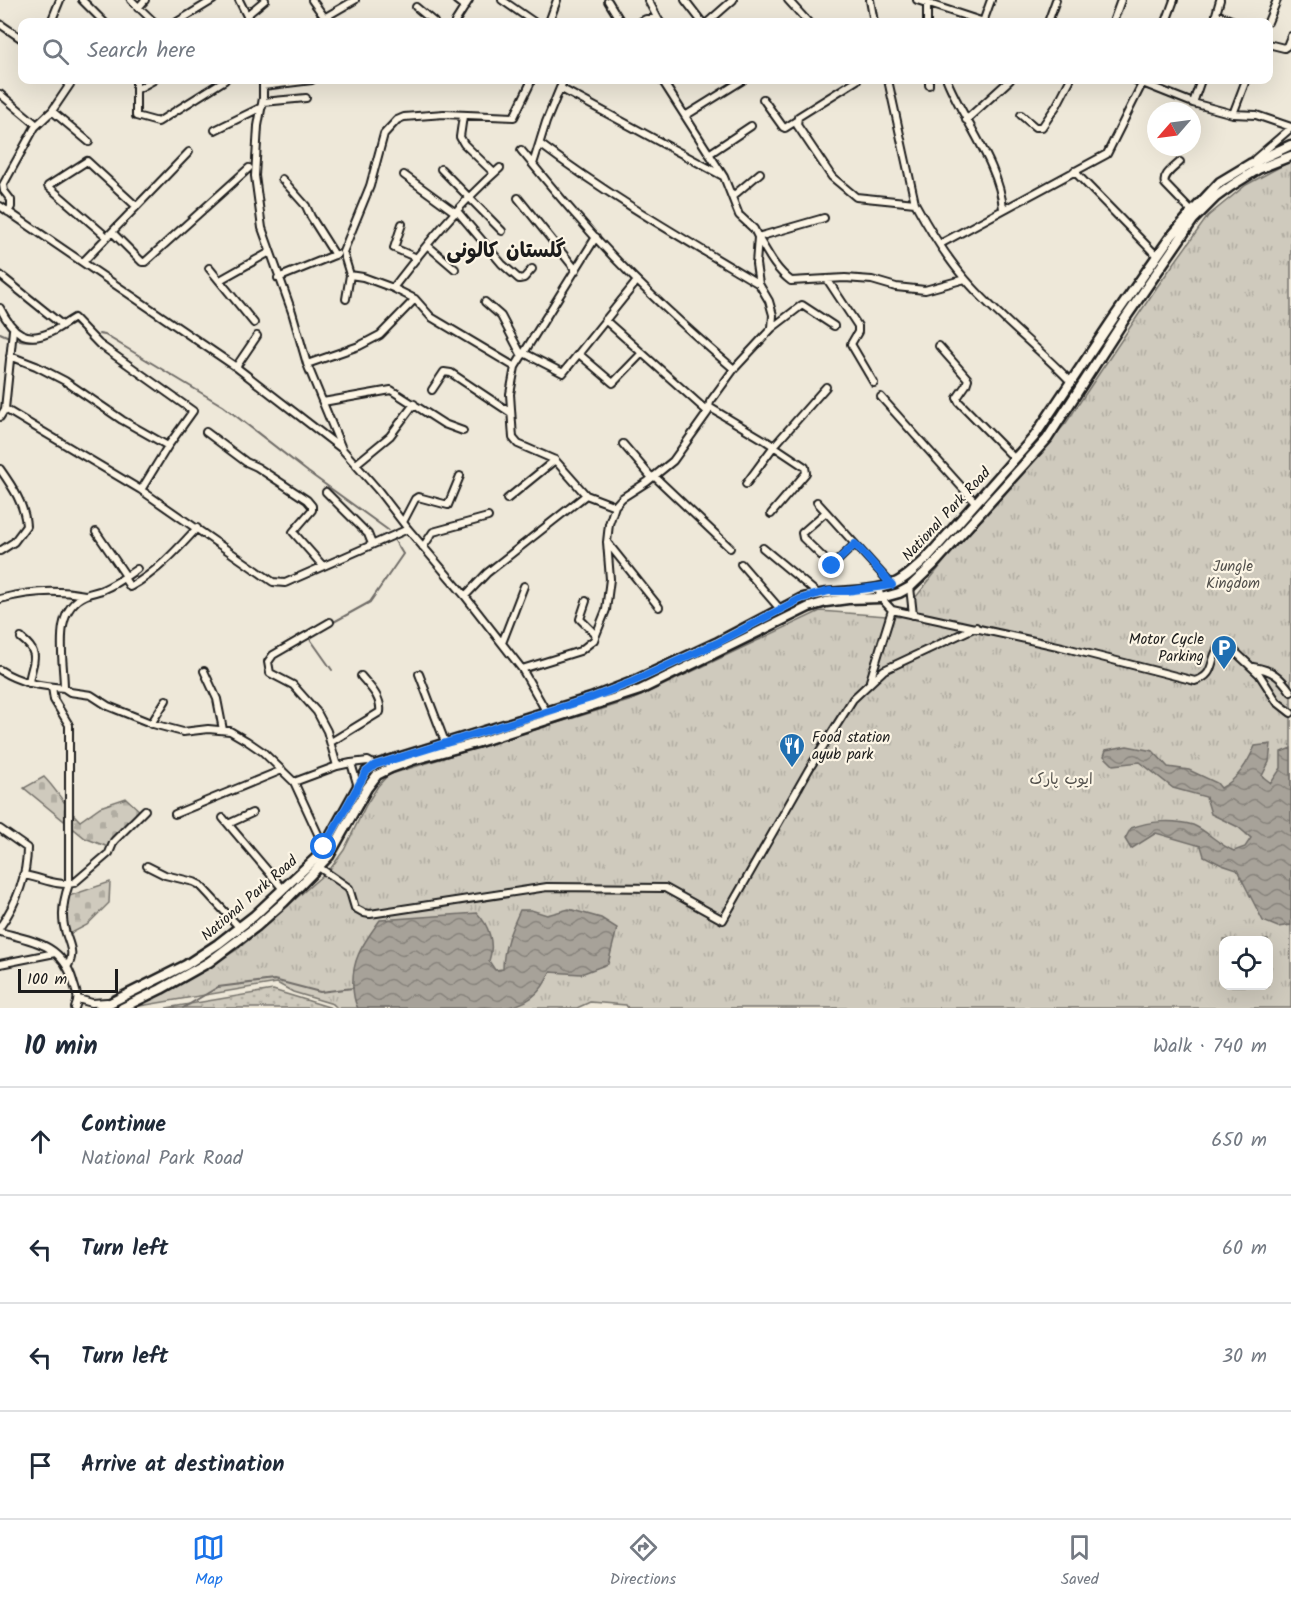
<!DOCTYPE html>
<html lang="en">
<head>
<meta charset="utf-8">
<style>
	body { margin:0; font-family:Kalam,"Playpen Sans Arabic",sans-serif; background:#f6f6f7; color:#1f2937 }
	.controls { position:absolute; right:18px; bottom:18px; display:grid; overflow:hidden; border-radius:12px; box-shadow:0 6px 24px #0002 }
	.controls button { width:54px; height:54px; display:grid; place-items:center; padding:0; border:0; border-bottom:2px solid #e0e1e3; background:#fff; color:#1f2937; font:30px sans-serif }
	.compass { position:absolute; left:1147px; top:102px; width:54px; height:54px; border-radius:50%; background:#fff; box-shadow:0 6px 24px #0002; rotate:242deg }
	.scale { position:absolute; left:18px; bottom:15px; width:100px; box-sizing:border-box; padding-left:6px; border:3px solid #1c1c1c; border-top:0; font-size:16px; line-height:21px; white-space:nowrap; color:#1c1c1c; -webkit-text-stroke:4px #fcf5e5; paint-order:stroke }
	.stop { position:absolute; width:18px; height:18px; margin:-14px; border:4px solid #1a73e8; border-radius:50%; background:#fff }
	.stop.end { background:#1a73e8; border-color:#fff; box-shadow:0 2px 6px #0008 }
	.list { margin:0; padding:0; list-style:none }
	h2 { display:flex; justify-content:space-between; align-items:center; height:78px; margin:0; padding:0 24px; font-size:26px }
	h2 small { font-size:20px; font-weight:400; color:#747a83 }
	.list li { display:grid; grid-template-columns:39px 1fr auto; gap:18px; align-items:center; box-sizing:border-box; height:108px; padding:0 24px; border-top:2px solid #e0e1e3 }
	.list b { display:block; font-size:22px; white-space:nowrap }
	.list p { margin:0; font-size:20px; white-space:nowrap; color:#747a83 }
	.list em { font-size:20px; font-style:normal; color:#747a83 }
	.icon { flex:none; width:33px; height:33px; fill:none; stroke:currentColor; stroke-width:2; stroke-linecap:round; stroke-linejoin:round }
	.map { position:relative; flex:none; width:1291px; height:1008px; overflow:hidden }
	.search { position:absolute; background:#fff; box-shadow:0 6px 24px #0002; left:18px; right:18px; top:18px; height:66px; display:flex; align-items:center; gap:15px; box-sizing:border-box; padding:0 21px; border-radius:12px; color:#747a83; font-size:22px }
	.sheet { height:510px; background:#fff }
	nav { display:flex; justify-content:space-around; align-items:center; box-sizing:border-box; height:84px; border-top:2px solid #e0e1e3; background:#fff; font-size:16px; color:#747a83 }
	nav a { display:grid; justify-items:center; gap:3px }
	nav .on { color:#1a73e8 }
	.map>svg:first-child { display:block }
</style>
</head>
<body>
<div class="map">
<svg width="1291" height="1008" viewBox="0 0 1291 1008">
	<defs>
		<pattern id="grass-dots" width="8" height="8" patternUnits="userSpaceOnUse" patternTransform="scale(1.5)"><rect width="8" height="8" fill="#cfcabd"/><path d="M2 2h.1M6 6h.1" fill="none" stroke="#b1ada2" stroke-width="1.8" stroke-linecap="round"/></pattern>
		<pattern id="cemetery-stones" width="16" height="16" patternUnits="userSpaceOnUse" patternTransform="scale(1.5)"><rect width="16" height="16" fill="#cfcabd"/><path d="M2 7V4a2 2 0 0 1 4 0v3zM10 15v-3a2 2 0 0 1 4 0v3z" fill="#b1ada2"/></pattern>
		<pattern id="park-tufts" width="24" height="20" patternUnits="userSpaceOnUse" patternTransform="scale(1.5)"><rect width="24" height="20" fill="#cfcabd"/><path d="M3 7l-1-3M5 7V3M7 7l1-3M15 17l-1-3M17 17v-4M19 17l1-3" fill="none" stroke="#b1ada2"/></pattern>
		<pattern id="water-waves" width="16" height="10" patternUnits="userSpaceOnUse" patternTransform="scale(1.5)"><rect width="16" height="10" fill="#a7a299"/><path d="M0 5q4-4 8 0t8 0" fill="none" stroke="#87837c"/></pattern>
	</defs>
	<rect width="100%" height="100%" fill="#eee8d9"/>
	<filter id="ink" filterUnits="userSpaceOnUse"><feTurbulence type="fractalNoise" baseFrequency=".0167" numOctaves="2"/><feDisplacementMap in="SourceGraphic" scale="12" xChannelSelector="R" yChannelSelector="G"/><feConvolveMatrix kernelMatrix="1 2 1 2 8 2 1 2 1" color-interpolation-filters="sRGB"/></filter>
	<g filter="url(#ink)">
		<path fill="url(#grass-dots)" stroke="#76736c" stroke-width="1.5" d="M273,990L332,1008H166Z"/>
		<path fill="url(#cemetery-stones)" stroke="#76736c" stroke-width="1.5" d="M44,777C58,791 66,808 80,821L100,807L126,798L142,813L113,849L85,838L24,788Z
			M110,882L109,903L87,925L66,936V897Z"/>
		<path fill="url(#park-tufts)" stroke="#76736c" stroke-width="1.5" fill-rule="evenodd" d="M1291,161V1008H628L626,1005L590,1002L577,1008H337L333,1004L293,992L277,983L134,1007L186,981L238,949L331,868L344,850L366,805L378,786L388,775L632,700L820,611L900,617L946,559L1066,423L1157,287L1208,216L1246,185ZM1224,940H1268V986H1224Z"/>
		<path fill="url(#water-waves)" stroke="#6f6c67" stroke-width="1.5" d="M1271,744L1269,762L1262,776L1271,783L1281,768V752L1291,748V925L1278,927L1263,921L1237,870L1222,865L1204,856L1201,846L1156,833L1131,849L1125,839L1131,828C1150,821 1173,819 1193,825C1206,830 1219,845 1234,851L1245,847L1251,838L1238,827L1211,814L1206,797L1173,788L1140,762L1113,765L1104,756L1106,750L1127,746L1153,751L1168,767L1189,770L1217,783L1221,788C1238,779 1247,764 1255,746Z
			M569,909L601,918L617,928L608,964L581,974L550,972C541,996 522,1008 495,1008C487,1007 485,1006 476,1008H358C354,1002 354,996 353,989C351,959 363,944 380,920L477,913C489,925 495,944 489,961L495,970L503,969C503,947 511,930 520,910H531L547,915Z"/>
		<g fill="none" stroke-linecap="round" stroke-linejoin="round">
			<path stroke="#6f6c67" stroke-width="2" d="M0,333C30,348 46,340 73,324L83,332
				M99,334L105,335L223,406L308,472L388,530
				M332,623L370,602L403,554L395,541
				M308,636L332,670
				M183,1008L218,987L274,980L320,992L353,988"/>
			<defs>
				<path id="minor" d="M82,0L104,22
					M131,0L154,22
					M239,0L250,22
					M312,0L325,18
					M456,0L465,7
					M502,0L534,22
					M648,0L658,19
					M685,0L702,22
					M788,0L808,22
					M870,0L874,22
					M917,0L984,22
					M1220,0L1216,14L1236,22
					M608,1L621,22
					M927,2V22
					M416,7L434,22
					M138,8L145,0
					M247,15L265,0
					M51,22L60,0
					M177,22L213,0
					M317,22L355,0
					M455,22L469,0
					M549,22L557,0
					M640,22L646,19H658L660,22
					M708,22L733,0
					M983,22L991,0
					M1048,22L1056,0
					M1113,22L1121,0
					M1166,22L1174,0
					M1268,22L1277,0
					M0,24L22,39
					M1268,44L1284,48L1287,46L1291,36
					M136,80V116L158,122L225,80
					M263,80V98L258,126L255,176L262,228L292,312L307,364L342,449L378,490L408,529L465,596L522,669
					M530,80V84L514,117L444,114L404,117L397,120L384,134L370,186L343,252L350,275L363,277L393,288L415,299L431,317L515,367L510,394L513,438L518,444L555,460L586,495
					M564,80L560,88L723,176
					M857,80L798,117L797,125L832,177L856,197L915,203
					M888,80L915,203C929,229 946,257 966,280C998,317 1038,347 1072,383
					M929,80V85
					M947,80C963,120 1000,165 1003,209
					M1135,80L1193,103L1233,114L1256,115L1291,127
					M263,86L312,80
					M136,90L154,80
					M0,94L37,125
					M763,99L783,127L785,128L796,121
					M263,102L306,98
					M1193,103L1201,80
					M52,111L89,142
					M1233,114L1246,80
					M1021,115L1035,127H1042L1057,105L1070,80
					M463,116L460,137L464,144L494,173
					M685,116L743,80
					M966,120L1010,80
					M215,130L262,107
					M540,144C609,196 684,239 759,284
					M521,150C541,174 560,198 581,221C627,275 680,323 734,369
					M709,154L751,126
					M1255,159L1291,128
					M1180,162C1174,168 1162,175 1165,184L1192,212
					M533,164L546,122L560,88
					M441,169L502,231
					M1074,171L1157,256
					M404,175L456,213
					M282,179L306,206L311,217L335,255
					M733,196L760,173
					M518,198L576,270
					M0,206L236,367L342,449
					M457,211L502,264L519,279L524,278L532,269
					M8,212L11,207V200L4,191L3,185L35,127L52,111L73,80
					M824,218L758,237C768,254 776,270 791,281L845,278L872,280L896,287L925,290L965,279
					M402,224L394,248L417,258
					M112,232L142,262H145L249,168
					M107,237L48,186L87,161L136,206
					M940,244L1107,154L1144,80
					M427,245L455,269
					M83,262L189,152
					M209,268L254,323
					M0,275L62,325
					M278,278L337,254
					M827,279L858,326V332L851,344L874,383
					M220,280L270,252
					M393,288C426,245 460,203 500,168
					M346,299L350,275
					M485,302L501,316L522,356
					M0,308C12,332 26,345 53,331C61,327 67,322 74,318L99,344L193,411L168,446L141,490
					M605,320L708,412
					M772,328L802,305L834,326
					M939,346L968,379L966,385L957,398L959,402L1015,459
					M524,353L563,373L637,281
					M579,354L613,383L642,353
					M10,356L36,366L65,381L122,420L168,446
					M307,364L359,346L380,335L415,299
					M236,367L257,336
					M515,367L596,237
					M432,390L444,372L451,373L511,413
					M881,397L975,502
					M323,402L391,390L444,424L463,431
					M709,407L766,441L805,467L806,473L771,514
					M5,409L141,490L273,582L285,583L408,529
					M0,417L5,409L13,330
					M206,432L246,462L257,467L307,500L312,506V510L293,532L323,566
					M623,444L652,478
					M356,464L390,436L414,404
					M0,469C12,486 25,505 26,526L14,542L0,551
					M654,476L730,548
					M746,484L774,446L826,387
					M326,492L368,534L372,544
					M507,499L555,460
					M817,502L892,585
					M826,512L802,533L803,538L832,566L855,544
					M403,522L415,499L418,497L448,505L460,476
					M96,532L126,576
					M607,542L659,607
					M423,547L433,532L488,517
					M763,548L817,593
					M741,564L780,609
					M137,569C127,576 116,584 104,589C99,592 92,592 86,595C51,610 64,658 64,688L70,692L91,695L108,706L153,724L183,732L208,729L230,731L247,741L263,752L294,782L324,847
					M124,578L130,587C157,572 176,551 197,528
					M910,587L913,615
					M878,588L881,598L892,610L1062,647L1195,681C1215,675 1209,663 1218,648L1223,646H1229L1259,674L1277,702L1291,713
					M465,596L487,573L586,495L615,506
					M0,599C29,591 56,589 85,595
					M586,601L580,619L596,635
					M330,622L273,655L268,662L270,673L293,685L317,712L327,731L337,766
					M21,638C43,655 31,662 29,683
					M502,643L524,586
					M1253,667C1272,670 1280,676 1291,692
					M0,670C20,683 41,686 64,688
					M204,671L217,699L223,730
					M419,674L445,742
					M870,681L892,610
					M52,687L54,700L69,725V884C64,898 61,911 64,926C67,942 77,952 67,967
					M546,711L522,669L580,651L594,640L606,610L610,579L607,542L609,524L615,506L622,498L647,482L673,461L708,412L710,402L734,369L772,328L773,315L769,301L759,284L756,264L758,237L754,229L739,215L724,177L662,80
					M151,724L166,700
					M331,742L380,712C382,698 370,687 361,676
					M351,763L368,761L375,765
					M294,782L337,766L351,763L358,787
					M175,814L282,770
					M223,818L283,889
					M228,824L252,813
					M0,829L27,848C27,876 16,904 0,927
					M147,866L165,875L194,882L200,885L239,927
					M320,868L349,888L355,908L364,913L370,914L547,887L665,888L723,920L809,769L853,699L884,670L976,627
					M23,875C40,877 57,887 74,883L109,853L114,841L145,810
					M0,932C33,941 62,944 73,981C76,993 80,997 75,1008
					M0,964L55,953
					M78,999L92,1003L107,1002"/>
				<path id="secondary" d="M100,1008L186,965L218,944L254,916L316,858L327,842L366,772L375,765L591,698L632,682L716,643L800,599C831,588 861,595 890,585C903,581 915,569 925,560L1034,437L1113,319L1169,239L1192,212L1220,182L1250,164L1291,145
					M122,1008L161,989L209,962L257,926L284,902L329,856L367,788L377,775L391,768L413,760L476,743L640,690L809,607L826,602L848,599L881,598L899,593L910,587L934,564L1047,439L1124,320L1193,220L1216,197L1231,186L1258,169L1291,156"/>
			</defs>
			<use href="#minor" stroke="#1c1c1c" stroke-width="10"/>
			<use href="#secondary" stroke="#1c1c1c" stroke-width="13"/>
			<use href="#minor" stroke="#fcf5e5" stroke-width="6"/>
			<use href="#secondary" stroke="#fcf5e5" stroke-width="8"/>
		</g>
	</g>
	<g fill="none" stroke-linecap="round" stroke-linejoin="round" filter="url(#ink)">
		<path stroke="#1a73e8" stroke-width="8" d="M324,847L366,772L375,765L591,698L632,682L717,643L800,599L829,591H846L892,585L855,544L832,566"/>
	</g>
	<defs>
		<symbol id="parking-pin" viewBox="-11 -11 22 30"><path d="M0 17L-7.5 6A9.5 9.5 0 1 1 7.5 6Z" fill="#1f6fb2" stroke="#fcf5e5"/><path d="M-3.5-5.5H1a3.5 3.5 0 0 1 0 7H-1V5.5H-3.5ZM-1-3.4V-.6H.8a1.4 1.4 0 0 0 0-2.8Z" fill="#fff"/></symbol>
		<symbol id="restaurant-pin" viewBox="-11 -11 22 30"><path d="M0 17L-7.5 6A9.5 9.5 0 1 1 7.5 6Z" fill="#1f6fb2" stroke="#fcf5e5"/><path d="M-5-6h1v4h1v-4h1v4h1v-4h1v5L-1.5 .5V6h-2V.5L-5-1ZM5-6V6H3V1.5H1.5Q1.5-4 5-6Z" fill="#fff"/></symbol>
	</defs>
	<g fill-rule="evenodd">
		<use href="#parking-pin" x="1209" y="633" width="30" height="40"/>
		<use href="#restaurant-pin" x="777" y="731" width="30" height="40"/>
	</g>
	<g text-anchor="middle" stroke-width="4.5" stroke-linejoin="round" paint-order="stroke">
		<g font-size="15" fill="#1c1c1c" stroke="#fcf5e5">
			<text transform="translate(946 514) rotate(-47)" y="5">National Park Road</text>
			<text transform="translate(249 898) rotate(-41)" y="5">National Park Road</text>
		</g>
		<g font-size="15" fill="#52504c" stroke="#fcf5e5">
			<text x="1233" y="571">Jungle<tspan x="1233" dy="17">Kingdom</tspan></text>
			<text x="1061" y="784">ایوب پارک</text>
		</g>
		<g font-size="15" fill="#1c1c1c" stroke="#fcf5e5" text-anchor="end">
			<text x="1204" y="644">Motor Cycle<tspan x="1204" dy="17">Parking</tspan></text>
			<text x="812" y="742" text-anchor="start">Food station<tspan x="812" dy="17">ayub park</tspan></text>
		</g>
		<g font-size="21" font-weight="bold" fill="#1c1c1c" stroke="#fcf5e5">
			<text x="506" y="257">گلستان کالونی</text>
		</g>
	</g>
</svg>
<div class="controls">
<button><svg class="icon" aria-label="locate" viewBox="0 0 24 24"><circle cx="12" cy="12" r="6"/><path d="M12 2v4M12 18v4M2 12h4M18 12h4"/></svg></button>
</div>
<svg class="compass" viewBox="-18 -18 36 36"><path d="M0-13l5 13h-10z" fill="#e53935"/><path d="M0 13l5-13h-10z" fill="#747a83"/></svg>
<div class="scale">100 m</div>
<div class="stop" style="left:324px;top:847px"></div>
<div class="stop end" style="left:832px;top:566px"></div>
<div class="search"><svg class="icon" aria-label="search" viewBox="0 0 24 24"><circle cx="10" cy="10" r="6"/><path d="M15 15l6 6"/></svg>Search here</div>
</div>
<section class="sheet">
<h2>10 min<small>Walk · 740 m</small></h2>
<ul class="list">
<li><svg class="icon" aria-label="ahead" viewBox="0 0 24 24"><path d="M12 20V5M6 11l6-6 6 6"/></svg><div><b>Continue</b><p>National Park Road</p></div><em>650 m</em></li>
<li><svg class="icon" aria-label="left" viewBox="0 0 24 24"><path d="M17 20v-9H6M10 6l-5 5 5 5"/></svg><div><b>Turn left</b></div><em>60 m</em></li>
<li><svg class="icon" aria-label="left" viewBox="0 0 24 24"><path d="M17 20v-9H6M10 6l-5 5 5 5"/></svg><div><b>Turn left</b></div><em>30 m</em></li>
<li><svg class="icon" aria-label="arrive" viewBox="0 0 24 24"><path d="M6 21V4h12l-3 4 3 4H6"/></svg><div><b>Arrive at destination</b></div></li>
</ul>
</section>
<nav>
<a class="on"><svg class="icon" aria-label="map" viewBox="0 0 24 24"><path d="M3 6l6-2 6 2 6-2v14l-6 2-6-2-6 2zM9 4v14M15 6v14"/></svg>Map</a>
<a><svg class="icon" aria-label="directions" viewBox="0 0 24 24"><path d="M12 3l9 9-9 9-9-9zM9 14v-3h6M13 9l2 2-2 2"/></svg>Directions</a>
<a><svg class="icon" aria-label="saved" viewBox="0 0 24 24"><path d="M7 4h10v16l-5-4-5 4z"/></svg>Saved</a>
</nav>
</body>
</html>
